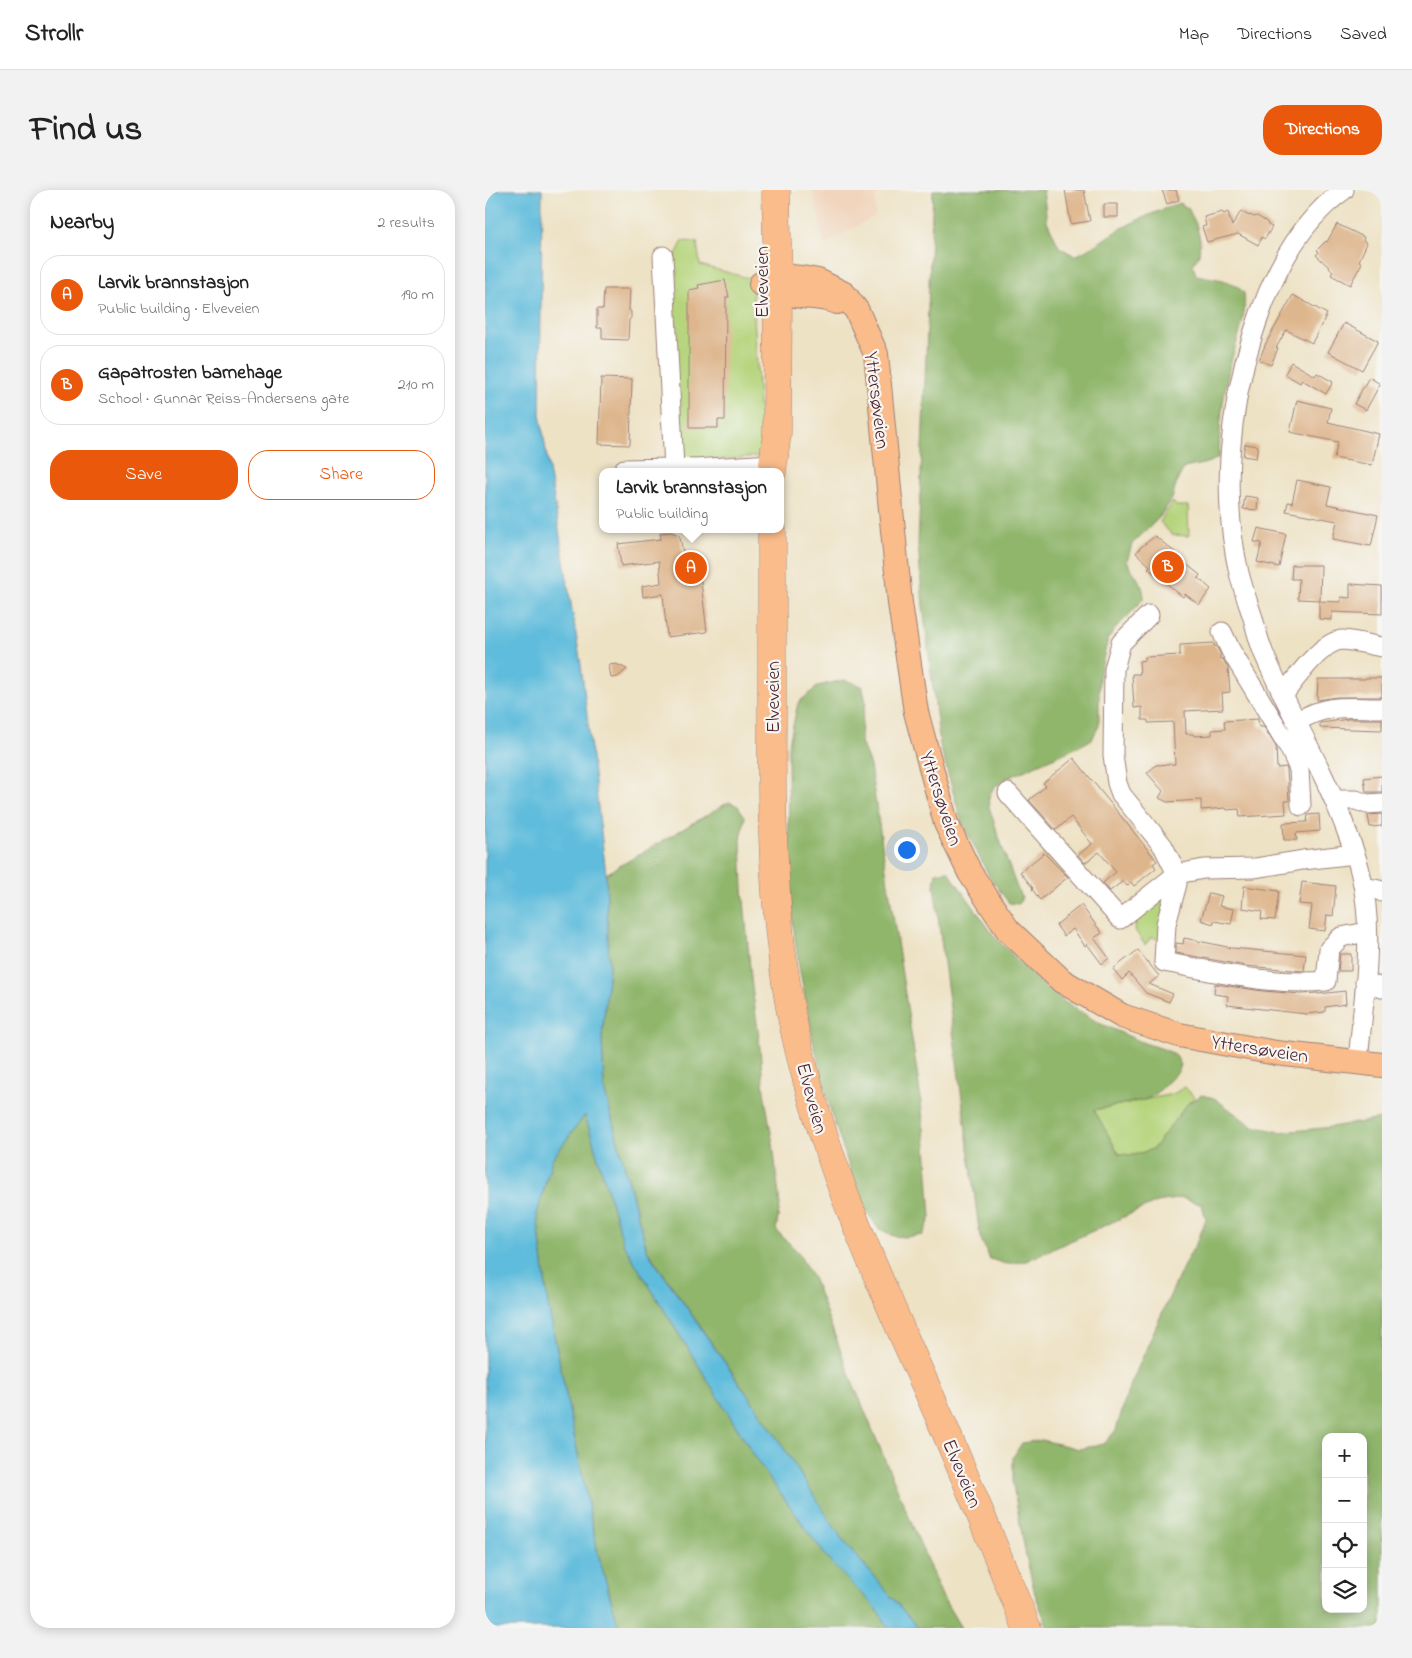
<!DOCTYPE html>
<html lang="en">
<head>
<meta charset="utf-8">
<style>
	body { margin:0; font-family:"Indie Flower",sans-serif; background:#f2f2f2; color:#222 }
	.controls { position:absolute; right:15px; bottom:15px; display:grid; overflow:hidden; border-radius:10px; box-shadow:0 2px 12px #0003 }
	.controls button { width:45px; height:45px; display:grid; place-items:center; padding:0; border:0; border-bottom:1px solid #e0e0e0; background:#fff; color:#222; font:25px sans-serif }
	.you { position:absolute; left:421px; top:659px; width:18px; height:18px; margin:-12px; border:4px solid #fff; border-radius:50%; background:#1a73e8; box-shadow:0 0 0 8px #1a73e833 }
	.badge { display:grid; place-items:center; width:32px; height:32px; border-radius:50%; background:#ea580c; color:#fff; font-size:16px; font-weight:700 }
	.pin { position:absolute; translate:-50% -50%; border:2px solid #fff; box-shadow:0 1px 5px #0006 }
	.popup { position:absolute; left:114px; top:278px; width:185px; height:65px; box-sizing:border-box; display:grid; place-content:center; border-radius:10px; background:#fff; filter:drop-shadow(0 1px 4px #0005); font-size:16px; white-space:nowrap; color:#767676 }
	.popup b { font-size:19px; color:#222 }
	.popup::after { content:''; position:absolute; left:50%; top:100%; margin-left:-10px; border:10px solid transparent; border-top-color:#fff }
	.list { margin:0; padding:0; list-style:none }
	h2 { display:flex; justify-content:space-between; align-items:center; height:65px; margin:0; padding:0 20px; font-size:21px }
	h2 small { font-size:16px; font-weight:400; color:#767676 }
	.list li { display:grid; grid-template-columns:32px 1fr auto; gap:15px; align-items:center; box-sizing:border-box; height:80px; margin:0 10px 10px; padding:0 10px; border:1px solid #e0e0e0; border-radius:20px }
	.list b { display:block; font-size:19px; white-space:nowrap }
	.list p { margin:0; font-size:16px; white-space:nowrap; color:#767676 }
	.list em { font-size:16px; font-style:normal; color:#767676 }
	.actions { display:flex; gap:10px; padding:15px 20px }
	.actions a { flex:1; padding:11px 0; border:1px solid #ea580c; border-radius:20px; text-align:center; font-size:18px; color:#ea580c }
	.actions .main { background:#ea580c; color:#fff }
	.icon { flex:none; width:28px; height:28px; fill:none; stroke:currentColor; stroke-width:2; stroke-linecap:round; stroke-linejoin:round }
	.map { position:relative; flex:none; width:897px; height:1438px; overflow:hidden; border-radius:20px }
	header { display:flex; align-items:center; gap:30px; box-sizing:border-box; height:70px; padding:0 25px; background:#fff; border-bottom:1px solid #e0e0e0 }
	header strong { font-size:24px }
	nav { display:flex; gap:28px; margin-inline-start:auto; font-size:18px }
	.intro { display:flex; align-items:center; justify-content:space-between; box-sizing:border-box; height:120px; padding:0 30px }
	h1 { margin:0; font-size:35px }
	.button { padding:12px 22px; border-radius:20px; background:#ea580c; color:#fff; font-size:18px; font-weight:700 }
	main { display:flex; gap:30px; padding:0 30px }
	aside { flex:1; background:#fff; border-radius:20px; box-shadow:0 2px 12px #0003 }
	.map>svg:first-child { display:block }
</style>
</head>
<body>
<header>
<strong>Strollr</strong>
<nav><a>Map</a><a>Directions</a><a>Saved</a></nav>
</header>
<div class="intro"><h1>Find us</h1><a class="button">Directions</a></div>
<main>
<aside>
<h2>Nearby<small>2 results</small></h2>
<ul class="list">
<li><span class="badge">A</span><div><b>Larvik brannstasjon</b><p>Public building · Elveveien</p></div><em>190 m</em></li>
<li><span class="badge">B</span><div><b>Gapatrosten barnehage</b><p>School · Gunnar Reiss-Andersens gate</p></div><em>210 m</em></li>
</ul>
<div class="actions"><a class="main">Save</a><a>Share</a></div>
</aside>
<div class="map">
<svg width="897" height="1438" viewBox="0 0 897 1438">
	<rect width="100%" height="100%" fill="#f6f6f2"/>
	<filter id="ink" filterUnits="userSpaceOnUse"><feTurbulence type="fractalNoise" baseFrequency=".02" numOctaves="2"/><feDisplacementMap in="SourceGraphic" scale="10" xChannelSelector="R" yChannelSelector="G"/><feConvolveMatrix kernelMatrix="1 2 1 2 8 2 1 2 1" color-interpolation-filters="sRGB"/></filter>
	<filter id="wash" filterUnits="userSpaceOnUse"><feTurbulence type="fractalNoise" baseFrequency=".0096" numOctaves="4" result="noise"/><feDisplacementMap in="SourceGraphic" scale="20" xChannelSelector="R" yChannelSelector="G"/><feGaussianBlur stdDeviation="1.12" result="paint"/><feColorMatrix in="noise" values="0 0 0 0 0 0 0 0 0 0 0 0 0 0 0 0 0 1.4 0 .05"/><feComposite in="paint" operator="in"/></filter>
	<g filter="url(#wash)">
		<rect width="100%" height="100%" fill="#eee2c5"/>
		<path fill="#f1d5bd" d="M327,0H391L390,26L340,54Z"/>
		<path fill="#b5d47c" stroke="#807a54" d="M198,51L212,52L215,75L267,89L277,266L203,272L195,262L185,76Z
			M688,312L691,316H703L704,346L687,345L675,332Z
			M683,702L674,751L667,746L660,755L650,740L651,728Z
			M700,897L709,907L668,959L649,965L634,964L609,920L688,904Z"/>
		<path fill="#90b66c" stroke="#6d6a4c" fill-rule="evenodd" d="M448,0H558L562,31L574,57L590,66C604,60 614,52 627,44C648,31 671,22 694,13L703,18L711,34L715,50L714,64L708,75L711,85L738,90L751,95L759,103C762,132 750,152 744,179C738,207 734,238 734,267C725,274 711,275 699,278L692,291L687,309L675,327L647,354L642,371C648,384 659,393 659,408L642,427L632,436L623,449L614,486V536L607,549L595,556L527,586L509,597L504,606V617L521,668L532,698L537,707L534,714L524,713L504,686L476,630L455,555L438,416L433,354Z
			M359,490L377,496L381,512L377,530L376,552L385,576L433,888L441,956L446,1027L438,1045L421,1047L409,1046L393,1038L382,1022L367,985L347,926L329,855L314,777L308,735L304,668L303,558L313,513L333,496Z
			M244,612L253,616L260,627L256,650L258,699L266,789L274,848L279,902L288,954L295,1015L291,1040L312,1061L329,1090L365,1186L457,1406L476,1438H433L357,1349L287,1240L162,1060L119,899L117,847L124,777L121,684Z
			M463,681L510,747L549,787L581,813L614,833L659,853L678,859L690,864L696,875L693,882L670,905L659,910L609,920L634,964L649,965L668,959L703,913L717,905L729,908L767,936L795,942L839,938L897,929V1438H563L550,1404L541,1366L528,1295V1267L537,1253L557,1250L594,1259L619,1254L631,1240L643,1201L672,1134L700,1073L713,1050L721,1029L717,1015L697,1008L672,1012L541,1071L521,1074L505,1069L495,1047L449,696L451,683ZM841,1247H878V1419H841Z
			M100,925L139,1055L275,1275L346,1373L391,1418L404,1438H134L113,1364L63,1115L52,1024L67,969Z"/>
		<path fill="#5ebcdc" stroke="#546e84" d="M0,0H57L55,224L96,475L121,684L124,777L117,847L119,899L162,1061L287,1240L357,1349L433,1438H404L391,1418L346,1373L275,1275L139,1055L100,925L67,969L52,1024L63,1115L113,1364L134,1438H0Z"/>
		<g id="blocks">
			<path fill="#deb68d" d="M580,0H599L605,31L586,34Z
				M677,0H691L694,10L682,14Z
				M619,14H633V27H619Z
				M756,21L764,26L765,25L769,27L772,26L782,32L783,35L787,37L780,49L777,47L773,55L753,44L722,52L717,37L721,36L719,27L737,22L739,24L743,22L747,36Z
				M852,34L879,47L878,50L882,53L874,71L877,73L865,95L846,85L848,81L831,65L834,62L832,60L841,51L842,52Z
				M240,90L244,107H241L240,230H233V238H204V100L214,98L213,95Z
				M119,99H145L144,120L146,122V128L144,130L143,150L117,149V138H112V119H118Z
				M808,105L842,124L827,153L801,140L791,158H793L786,175L774,170L781,153Z
				M859,133L893,151L877,180L843,162Z
				M806,172L830,186L832,183L848,192L841,204L817,190L815,193L800,184Z
				M884,187L895,194L881,220L869,214Z
				M116,188L147,189L145,255L114,254Z
				M812,210L846,218L843,232L894,244L887,275L849,268L853,252L805,242Z
				M760,254L773,256L771,268L758,266Z
				M812,290L846,297L842,314L893,325L886,356L848,349L852,331L801,321L803,312L807,313Z
				M760,306L773,308L772,320L758,319Z
				M773,338L801,344L794,377L772,372L777,353L769,352Z
				M186,342L192,344L195,347L199,368L213,366L222,442L182,447L178,404L158,407L157,396L176,393L174,371L136,376L133,354L176,349L175,343Z
				M670,346L697,368L696,370L715,385L713,388L726,399L714,415L700,404L698,407L663,378L665,376L651,363L656,357Z
				M807,375H836L835,410L813,409L814,389H806Z
				M865,394L897,396V424L847,422V430L834,429V411L856,412V407L865,408Z
				M729,453V456H731L735,463V469H738L743,478L745,502L737,503L738,519L700,521L701,544H708L709,546L727,545V540L740,539L739,531L773,529L774,537H779L791,557L792,578L801,577L802,580L804,611H800L801,624L755,627L754,619L742,620L741,618L716,620V610L682,612L674,608L678,601L662,583L671,575L690,574L688,532L663,533V530H657V517L649,518L647,484H655L654,471L660,470V467L695,465V455Z
				M131,474L142,479L133,487L126,488L124,475Z
				M880,488H897V507H852L832,510L833,489H880Z
				M863,529H897V540L835,538V533H836Z
				M589,568L672,671L668,674L671,678L649,696L646,692L642,696L638,691L625,701L618,693L631,682L614,662L600,673L593,665L607,654L586,627L571,640L544,610L561,596L558,593Z
				M897,586V602H881L879,588Z
				M834,624L835,641L811,643L812,650H799L798,633L822,632L823,625Z
				M897,624V636L885,637L883,625Z
				M559,663L583,687L555,710L547,699L548,698L535,682Z
				M817,692L851,696L848,726L842,725L840,741L824,739L827,715L814,714Z
				M759,696L794,701L790,730L776,729L777,721L757,718Z
				M724,703L737,706L734,716L749,719L746,734L729,731L728,734L716,730Z
				M596,715L617,743L609,748L624,768L617,774L602,754L600,756L588,739L579,746L571,735Z
				M699,748L747,758L821,765L819,781L761,776L691,763V753L698,754Z
				M653,760L674,786L664,794L688,804L684,812L661,803L644,783L637,790L628,779Z
				M855,764H866V781H853Z
				M730,794L778,801L816,804L833,803V804L860,801L861,814L840,817V822L821,824L742,815L743,806L729,804Z"/>
		</g>
	</g>
	<g filter="url(#ink)">
		<use href="#blocks" fill-opacity="0" stroke="#9c8078" stroke-width="1"/>
		<g fill="none" stroke-linecap="round" stroke-linejoin="round">
			<defs>
				<path id="minor" d="M859,0C812,33 785,90 768,144C744,220 736,305 754,383C758,399 763,413 768,428C771,440 774,452 779,464C805,524 839,580 862,642C867,655 872,668 875,681C891,743 878,810 873,872
					M178,66L189,278L210,279L287,274
					M139,279L189,278
					M664,425L636,453L629,479L628,565L632,593L636,604L678,656L692,684V694L681,734L679,772C732,782 786,796 841,791L844,759L856,747L882,742
					M737,442L746,461L805,559L814,579L816,616
					M799,504C810,489 838,450 858,450C871,451 885,455 897,457
					M812,532C841,513 864,518 897,518
					M523,603L635,729L692,684L719,679L770,678L818,670L870,664
					M850,610H871L882,614L897,613
					M879,697L894,700L897,702
					M880,792L897,798"/>
				<path id="major" d="M276,94L292,86L317,88L333,91L359,104L372,121L391,164L415,413L431,522L461,633L485,683L523,740L577,791L637,826L694,845L791,863L897,875
					M278,95C291,99 304,105 317,106C329,107 341,107 352,112"/>
				<path id="highway" d="M287,282L292,243L293,100L291,0
					M287,339C287,403 287,466 287,529C286,631 288,733 308,833C336,966 392,1086 447,1210C480,1285 511,1362 542,1438"/>
			</defs>
			<use href="#minor" stroke="#9c8078" stroke-width="21"/>
			<use href="#major" stroke="#9c8078" stroke-width="26"/>
			<use href="#highway" stroke="#9c8078" stroke-width="29"/>
			<use href="#minor" stroke="#fff" stroke-width="19"/>
			<use href="#major" stroke="#fabc8b" stroke-width="24"/>
			<use href="#highway" stroke="#fabc8b" stroke-width="28"/>
		</g>
	</g>
	<g text-anchor="middle" stroke-width="4.5" stroke-linejoin="round" paint-order="stroke">
		<g font-size="20" fill="#4a1f2b" stroke="#f6f6f2">
			<text transform="translate(276 92) rotate(-90)" y="7">Elveveien</text>
			<text transform="translate(393 210) rotate(83)" y="7">Yttersøveien</text>
			<text transform="translate(287 507) rotate(-90)" y="7">Elveveien</text>
			<text transform="translate(457 608) rotate(72)" y="7">Yttersøveien</text>
			<text transform="translate(775 858) rotate(9)" y="7">Yttersøveien</text>
			<text transform="translate(328 908) rotate(75)" y="7">Elveveien</text>
			<text transform="translate(478 1283) rotate(67)" y="7">Elveveien</text>
		</g>
	</g>
</svg>
<div class="controls">
<button>+</button>
<button>−</button>
<button><svg class="icon" aria-label="locate" viewBox="0 0 24 24"><circle cx="12" cy="12" r="6"/><path d="M12 2v4M12 18v4M2 12h4M18 12h4"/></svg></button>
<button><svg class="icon" aria-label="layers" viewBox="0 0 24 24"><path d="M12 4l9 5-9 5-9-5zM3 14l9 5 9-5"/></svg></button>
</div>
<div class="you"></div>
<div class="pin badge" style="left:206px;top:378px">A</div>
<div class="popup"><b>Larvik brannstasjon</b>Public building</div>
<div class="pin badge" style="left:683px;top:377px">B</div>
</div>
</main>
</body>
</html>
